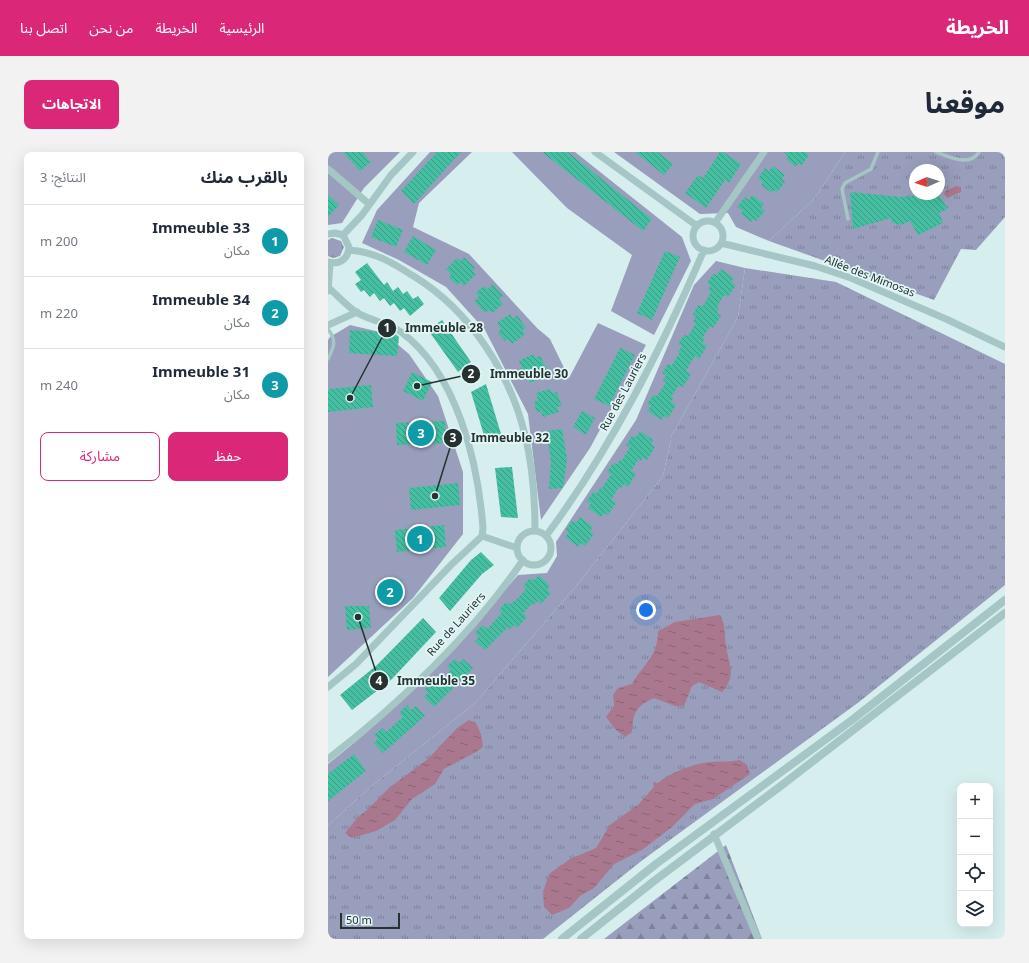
<!DOCTYPE html>
<html lang="ar">
<head>
<meta charset="utf-8">
<style>
	body { margin:0; font-family:"Noto Sans","Noto Sans Arabic",sans-serif; background:#f2f2f3; color:#1f2937; direction:rtl }
	.controls { position:absolute; right:12px; bottom:12px; display:grid; overflow:hidden; border-radius:8px; box-shadow:0 4px 16px #0002 }
	.controls button { width:36px; height:36px; display:grid; place-items:center; padding:0; border:0; border-bottom:1px solid #e0e1e3; background:#fff; color:#1f2937; font:20px sans-serif }
	.compass { position:absolute; left:581px; top:12px; width:36px; height:36px; border-radius:50%; background:#fff; box-shadow:0 4px 16px #0002; rotate:267deg }
	.scale { position:absolute; left:12px; bottom:10px; width:60px; box-sizing:border-box; padding-left:4px; border:2px solid #253230; border-top:0; font-size:11px; line-height:14px; white-space:nowrap; color:#253230; -webkit-text-stroke:3px #e3f6f7; paint-order:stroke }
	.you { position:absolute; left:318px; top:458px; width:14px; height:14px; margin:-10px; border:3px solid #fff; border-radius:50%; background:#1a73e8; box-shadow:0 0 0 6px #1a73e833 }
	.badge { display:grid; place-items:center; width:26px; height:26px; border-radius:50%; background:#db2777; color:#fff; font-size:13px; font-weight:700 }
	.pin { position:absolute; translate:-50% -50%; border:2px solid #fff; box-shadow:0 1px 4px #0006 }
	.list { margin:0; padding:0; list-style:none }
	h2 { display:flex; justify-content:space-between; align-items:center; height:52px; margin:0; padding:0 16px; font-size:17px }
	h2 small { font-size:13px; font-weight:400; color:#747a83 }
	.list li { display:grid; grid-template-columns:26px 1fr auto; gap:12px; align-items:center; box-sizing:border-box; height:72px; padding:0 16px; border-top:1px solid #e0e1e3 }
	.list b { display:block; font-size:15px; white-space:nowrap }
	.list p { margin:0; font-size:13px; white-space:nowrap; color:#747a83 }
	.list em { font-size:13px; font-style:normal; color:#747a83 }
	.actions { display:flex; gap:8px; padding:12px 16px }
	.actions a { flex:1; padding:9px 0; border:1px solid #db2777; border-radius:8px; text-align:center; font-size:14px; color:#db2777 }
	.actions .main { background:#db2777; color:#fff }
	.icon { flex:none; width:22px; height:22px; fill:none; stroke:currentColor; stroke-width:2; stroke-linecap:round; stroke-linejoin:round }
	.map { position:relative; flex:none; width:677px; height:787px; overflow:hidden; direction:ltr; border-radius:8px }
	header { display:flex; align-items:center; gap:24px; box-sizing:border-box; height:56px; padding:0 20px; background:#db2777; color:#fff }
	header strong { font-size:19px }
	nav { display:flex; gap:22px; margin-inline-start:auto; font-size:14px }
	.intro { display:flex; align-items:center; justify-content:space-between; box-sizing:border-box; height:96px; padding:0 24px }
	h1 { margin:0; font-size:28px }
	.button { padding:10px 18px; border-radius:8px; background:#db2777; color:#fff; font-size:14px; font-weight:700 }
	main { display:flex; gap:24px; padding:0 24px }
	aside { flex:1; background:#fff; border-radius:8px; box-shadow:0 4px 16px #0002 }
	.map>svg:first-child { display:block }
</style>
</head>
<body>
<header>
<strong>الخريطة</strong>
<nav><a>الرئيسية</a><a>الخريطة</a><a>من نحن</a><a>اتصل بنا</a></nav>
</header>
<div class="intro"><h1>موقعنا</h1><a class="button">الاتجاهات</a></div>
<main>
<div class="map">
<svg width="677" height="787" viewBox="0 0 677 787">
	<defs>
		<pattern id="grass-tufts" width="24" height="20" patternUnits="userSpaceOnUse"><rect width="24" height="20" fill="#999ebc"/><path d="M3 7l-1-3M5 7V3M7 7l1-3M15 17l-1-3M17 17v-4M19 17l1-3" fill="none" stroke="#7d8199"/></pattern>
		<pattern id="forest-firs" width="22" height="20" patternUnits="userSpaceOnUse"><rect width="22" height="20" fill="#999ebc"/><path d="M5 1l3.5 6h-7zM16 11l3.5 6h-7z" fill="#7d8199"/></pattern>
		<pattern id="water-ripples" width="26" height="14" patternUnits="userSpaceOnUse"><rect width="26" height="14" fill="#aa788e"/><path d="M2 4q2-2 4 0t4 0M15 11q2-2 4 0t4 0" fill="none" stroke="#8a6374"/></pattern>
		<pattern id="building-back-hatch" width="6" height="6" patternUnits="userSpaceOnUse"><rect width="6" height="6" fill="#46bea1"/><path d="M-1 5l2 2M0 0l6 6M5-1l2 2" fill="none" stroke="#3a9b84"/></pattern>
	</defs>
	<rect width="100%" height="100%" fill="#d7eeef"/>
	<path fill="url(#grass-tufts)" fill-rule="evenodd" d="M517,0H677V65L648,98L633,97L606,148L441,89L487,46ZM587,18H611V42H587Z
		M4,86L13,89L16,95L12,104L5,106L0,104V88Z
		M417,116L508,130L677,212V433L531,550L316,707L215,787H0V673L45,633L147,551L250,432L335,324L344,283L410,165Z"/>
	<path fill="url(#forest-firs)" d="M398,693L434,787H276Z"/>
	<path fill="#999ebc" d="M0,0H72L36,36L14,71L0,73Z
		M102,0H144L91,51L85,75L141,102L209,176L222,187L241,226L270,171L318,193L262,296L213,368L200,262L157,178L118,135L71,108L34,91L49,58Z
		M184,0H247L354,85L363,109L326,183L283,159L304,103L239,56Z
		M286,0H517L487,46L441,89L408,75L400,61L372,62Z
		M388,109L417,116L410,165L344,283L335,324L250,432L147,551L45,633L0,673V612C71,557 132,490 190,423L219,421L229,404L228,390L308,268L366,133Z
		M22,173L56,181L81,202L110,244L135,320V382L85,446L0,525V188L2,185Z"/>
	<path fill="url(#water-ripples)" d="M628,34L633,35V40L619,46L616,42C619,35 623,38 628,34Z
		M392,463C398,473 396,482 398,493C400,511 410,523 394,540L371,530L364,534L356,554H347L326,546C308,554 305,560 304,580L297,585L288,578L278,565L286,554L285,543L290,536L304,532C316,511 330,505 330,479L347,470Z
		M141,568L148,571L153,582L155,595L148,600L116,617L107,632L84,647L67,668L48,679L24,686L17,681L30,665L39,658L61,636L100,607L129,576Z
		M412,608L419,613L422,622L385,647L367,652L344,675L314,698L286,712L266,736L252,744L241,756L224,763L216,755L215,740L221,722L242,707L268,696L282,673L311,652L326,635L325,630L330,631C343,620 367,611 383,610C393,609 402,610 412,608Z"/>
	<path fill="url(#building-back-hatch)" d="M15,0H34L43,10L32,19Z
		M109,0H133L86,52L73,39Z
		M214,0H240L324,67L315,79Z
		M307,0H330L345,12L336,23Z
		M392,0H395L413,12L401,31L397,28L378,56L357,41L370,23L375,26Z
		M456,0H477L481,3L473,14L471,11L468,15L458,7L460,4Z
		M445,14L457,23L454,27L457,30L449,40L446,38L444,41L433,33L435,30L430,26L437,16L441,19Z
		M522,40L572,45L610,42L620,57L611,61L615,71L590,83L582,69L573,73L564,71L563,66L525,77Z
		M0,43L11,53L0,65Z
		M424,43L436,52L433,56L437,59L428,69L425,67L423,70L413,62L415,59L409,55L417,45L421,48Z
		M50,68L75,78L68,95L43,85Z
		M85,84L108,98L99,113L76,100Z
		M337,99L352,105L324,168L309,161Z
		M136,105L147,116L144,119L148,122L136,134L132,130L129,133L121,126L123,122L118,117L129,106L133,109Z
		M39,111L56,133L59,130L65,139L70,135L75,142L79,139L85,147L90,144L96,152L82,164L76,156L72,159L66,151L62,154L56,146L52,149L46,141L42,145L36,138L33,140L27,132L33,128L27,120Z
		M393,117L406,126L403,130L408,133L400,145L396,143L389,155L391,157L389,161L393,164L385,176L382,174L375,185L377,187L374,191L379,194L371,207L367,204L360,215L358,219L363,222L355,235L351,233L343,245L346,246L343,250L348,253L340,266L336,264L334,268L319,259L323,254L319,252L325,243L329,244L338,230L335,228L338,223L334,221L340,212L344,213L352,200H350L354,194L350,192L356,183L360,184L368,171L365,169L368,164L365,162L370,153L375,154L383,140L380,138L383,133L379,131L385,122L389,123Z
		M165,132L175,144L171,147L175,152L164,161L161,158L157,161L146,149L151,145L148,141L156,134L160,137Z
		M182,162L185,167L189,163L198,176L194,178L197,182L184,192L180,187L177,189L170,181L173,177L169,171Z
		M114,168L143,210L130,220L100,178Z
		M22,178L66,181L71,185L69,204L21,201Z
		M292,196L307,203L281,254L266,247Z
		M205,202L207,206L212,204L219,217L215,219L217,224L202,231L200,226L196,228L191,218L194,215L191,209Z
		M84,220L104,230L95,249L75,239Z
		M158,232L173,282L158,290L143,240Z
		M43,233L45,255L0,260V237Z
		M222,237L224,241L229,240L234,254L229,255L231,260L215,265L213,259L209,261L206,250L210,248L208,241Z
		M254,259L267,266L258,283L245,275Z
		M117,269L118,291L69,293L68,271Z
		M234,277L239,307L235,336L221,337L223,308L218,279Z
		M312,279L325,288L323,292L327,295L319,308L315,305L313,309L310,308L303,319L308,322L300,335L296,332L293,336L291,335L283,348L288,351L280,363L276,361L273,365L260,356L263,351L259,349L265,340L269,341L273,335L274,336L283,322L279,320L285,311L289,312L293,307L294,308L302,295L298,293L304,284L308,285Z
		M184,315L190,366L173,365L167,316Z
		M130,331L132,353L83,358L81,336Z
		M252,365L265,375L262,379L266,382L257,394L253,391L250,395L237,385L241,380L238,377L244,369L248,371Z
		M116,373L118,395L69,400L67,378Z
		M153,400L166,413L154,422L122,459L111,446L143,408Z
		M211,423L222,434L219,437L223,441L213,452L209,449L206,453L205,451L195,461L199,465L189,476L186,473L182,477L180,475L157,498L147,489L151,484L147,481L154,473L159,477L174,461L171,458L178,450L182,452L188,448L198,437L195,434L202,426L206,428Z
		M74,428L77,448L51,452L48,432Z
		M17,454H41L43,476L19,478Z
		M95,466L108,480L63,528L24,558L12,543L49,513Z
		M127,507L131,511L135,507L145,516L106,555L96,545L100,541L97,537L104,530L109,534L120,524L119,522L123,518L119,514Z
		M79,553L83,558L88,554L97,564L55,601L46,591L50,587L46,583L54,576L58,580L75,565L71,561Z
		M26,602L38,619L0,649V622Z"/>
	<g fill="none" stroke-linecap="round" stroke-linejoin="round">
		<path stroke="#a5c6c5" stroke-width="3.5" d="M608,0C621,5 642,15 651,0
			M520,67L514,37L517,31L543,17L550,0
			M0,177C9,188 6,195 0,207"/>
		<path stroke="#a5c6c5" stroke-width="7" d="M267,0L369,74
			M0,17L41,52
			M365 84a15 15 0 1 1 30 0a15 15 0 1 1-30 0Z
			M387,71L436,0
			M0,82L7,81L15,83L21,95C20,107 12,113 0,110
			M15,83L34,63L63,23L85,0
			M393,91L487,114L523,126L618,167L677,195
			M21,98C48,100 65,111 87,125C142,159 182,221 197,283C205,315 207,347 207,379
			M0,139L2,111
			M0,173L29,160
			M189 396a17 17 0 1 1 34 0a17 17 0 1 1-34 0Z
			M154,384L189,396
			M218,384C283,297 333,198 376,98
			M0,535L28,512L123,413L154,384L155,376C150,310 129,221 73,180C59,170 42,169 28,160C19,154 10,144 1,136
			M0,607C70,553 145,482 195,408
			M386,682L430,787"/>
		<path stroke="#a5c6c5" stroke-width="8" d="M234,787L328,712L524,568L677,448
			M253,787L326,729L454,633L677,461"/>
	</g>
	<g text-anchor="middle" stroke-width="3.5" stroke-linejoin="round" paint-order="stroke">
		<g font-size="11" fill="#253230" stroke="#e3f6f7">
			<text transform="translate(542 124) rotate(21)" y="4">Allée des Mimosas</text>
			<text transform="translate(295 240) rotate(-62)" y="4">Rue des Lauriers</text>
			<text transform="translate(128 472) rotate(-48)" y="4">Rue de Lauriers</text>
		</g>
	</g>
	<path fill="none" stroke="#253230" stroke-width="1.5" d="M22 246L59 176M89 234L143 222M107 344L125 286M30 465L51 529"/>
	<g fill="#253230" stroke="#e3f6f7" stroke-width="1.5">
		<circle cx="22" cy="246" r="4"/>
		<circle cx="89" cy="234" r="4"/>
		<circle cx="107" cy="344" r="4"/>
		<circle cx="30" cy="465" r="4"/>
		<circle cx="59" cy="176" r="10"/>
		<circle cx="143" cy="222" r="10"/>
		<circle cx="125" cy="286" r="10"/>
		<circle cx="51" cy="529" r="10"/>
	</g>
	<g font-size="12" text-anchor="middle" font-weight="bold" fill="#fff">
		<text x="59" y="180">1</text>
		<text x="143" y="226">2</text>
		<text x="125" y="290">3</text>
		<text x="51" y="533">4</text>
	</g>
	<g font-size="12" text-anchor="middle" font-weight="bold" fill="#253230" stroke="#e3f6f7" stroke-width="3.5" stroke-linejoin="round" paint-order="stroke">
		<text x="116" y="180">Immeuble 28</text>
		<text x="201" y="226">Immeuble 30</text>
		<text x="182" y="290">Immeuble 32</text>
		<text x="108" y="533">Immeuble 35</text>
	</g>
</svg>
<div class="controls">
<button>+</button>
<button>−</button>
<button><svg class="icon" aria-label="locate" viewBox="0 0 24 24"><circle cx="12" cy="12" r="6"/><path d="M12 2v4M12 18v4M2 12h4M18 12h4"/></svg></button>
<button><svg class="icon" aria-label="layers" viewBox="0 0 24 24"><path d="M12 4l9 5-9 5-9-5zM3 14l9 5 9-5"/></svg></button>
</div>
<svg class="compass" viewBox="-18 -18 36 36"><path d="M0-13l5 13h-10z" fill="#e53935"/><path d="M0 13l5-13h-10z" fill="#747a83"/></svg>
<div class="scale">50 m</div>
<div class="you"></div>
<div class="pin badge" style="left:92px;top:387px;background:#0f9aa8">1</div>
<div class="pin badge" style="left:62px;top:440px;background:#0f9aa8">2</div>
<div class="pin badge" style="left:93px;top:281px;background:#0f9aa8">3</div>
</div>
<aside>
<h2>بالقرب منك<small>النتائج: 3</small></h2>
<ul class="list">
<li><span class="badge" style="background:#0f9aa8">1</span><div><b>Immeuble 33</b><p>مكان</p></div><em>200 m</em></li>
<li><span class="badge" style="background:#0f9aa8">2</span><div><b>Immeuble 34</b><p>مكان</p></div><em>220 m</em></li>
<li><span class="badge" style="background:#0f9aa8">3</span><div><b>Immeuble 31</b><p>مكان</p></div><em>240 m</em></li>
</ul>
<div class="actions"><a class="main">حفظ</a><a>مشاركة</a></div>
</aside>
</main>
</body>
</html>
